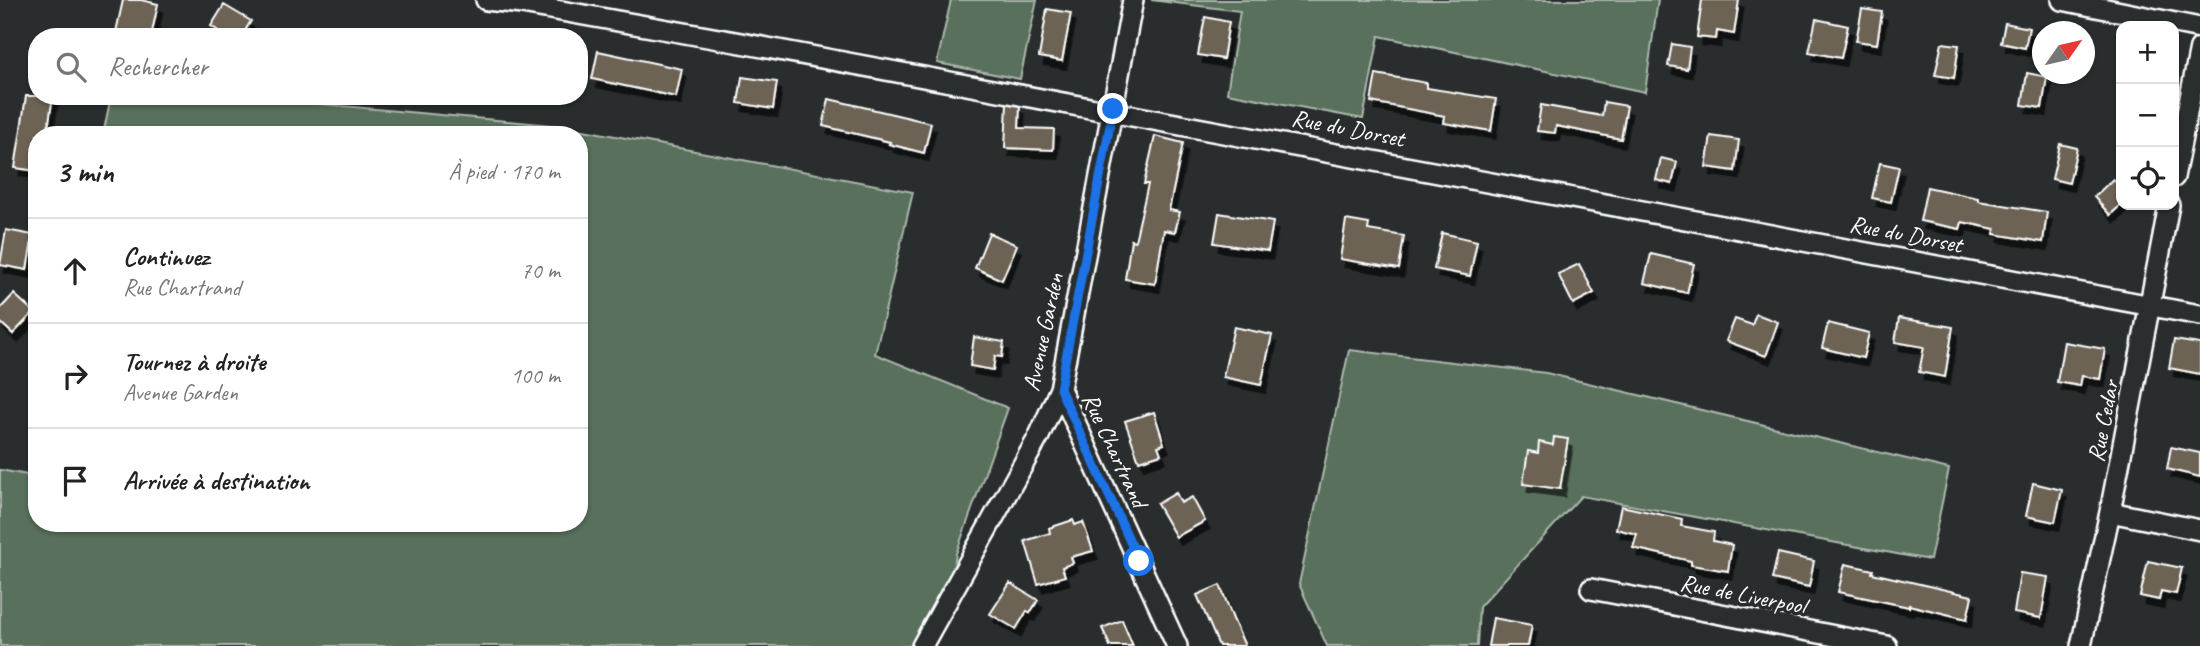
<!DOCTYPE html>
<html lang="fr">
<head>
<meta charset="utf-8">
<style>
	body { margin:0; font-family:Caveat,sans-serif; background:#f6f6f6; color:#222 }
	.controls { position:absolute; right:21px; top:21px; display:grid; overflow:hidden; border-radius:14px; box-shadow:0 2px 5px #0004 }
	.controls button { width:63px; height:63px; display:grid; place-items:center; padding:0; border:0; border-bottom:2px solid #e0e0e0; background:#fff; color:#222; font:35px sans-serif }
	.compass { position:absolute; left:2032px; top:21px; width:63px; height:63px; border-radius:50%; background:#fff; box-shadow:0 2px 5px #0004; rotate:56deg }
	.stop { position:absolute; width:21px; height:21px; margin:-16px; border:5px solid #1a73e8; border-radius:50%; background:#fff }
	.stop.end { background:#1a73e8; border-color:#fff; box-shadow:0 2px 7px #0008 }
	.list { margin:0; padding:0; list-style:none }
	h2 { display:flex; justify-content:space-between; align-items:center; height:91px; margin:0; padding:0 28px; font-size:30px }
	h2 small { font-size:23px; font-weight:400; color:#767676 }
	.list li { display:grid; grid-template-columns:46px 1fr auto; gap:21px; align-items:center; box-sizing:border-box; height:105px; padding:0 28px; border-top:2px solid #e0e0e0 }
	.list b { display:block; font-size:26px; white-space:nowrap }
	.list p { margin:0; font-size:23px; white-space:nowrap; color:#767676 }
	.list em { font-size:23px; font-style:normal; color:#767676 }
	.icon { flex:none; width:38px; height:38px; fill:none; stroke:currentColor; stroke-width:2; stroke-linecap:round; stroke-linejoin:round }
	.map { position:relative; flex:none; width:2200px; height:646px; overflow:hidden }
	.search { position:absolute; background:#fff; box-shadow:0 2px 5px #0004; left:28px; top:28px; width:560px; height:77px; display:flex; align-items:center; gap:18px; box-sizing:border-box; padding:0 24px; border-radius:28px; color:#767676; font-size:26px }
	.panel { position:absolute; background:#fff; box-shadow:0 2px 5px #0004; left:28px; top:126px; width:560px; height:406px; border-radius:28px }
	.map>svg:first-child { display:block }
</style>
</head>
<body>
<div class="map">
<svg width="2200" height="646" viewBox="0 0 2200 646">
	<defs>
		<filter id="shadow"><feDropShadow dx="4.5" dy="8" stdDeviation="0" flood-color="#0009"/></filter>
	</defs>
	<rect width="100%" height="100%" fill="#2a2d2e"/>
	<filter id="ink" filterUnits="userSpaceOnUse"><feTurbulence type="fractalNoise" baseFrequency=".0143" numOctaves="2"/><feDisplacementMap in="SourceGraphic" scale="14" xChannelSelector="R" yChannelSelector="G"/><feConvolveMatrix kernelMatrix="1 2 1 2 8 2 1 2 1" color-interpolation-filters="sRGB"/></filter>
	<g filter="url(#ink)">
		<path fill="#59705c" stroke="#acb8ae" stroke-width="2" d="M951,0H1037L1020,79L937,63Z
			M1151,0H1658L1645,92L1379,36L1363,119L1227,93L1240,11Z
			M111,96H232L562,126L913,192L875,354L1008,408L956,554L942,629L933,646H0V470L33,476L37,458V523H579V135H103Z
			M1349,350L1546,373L1949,469L1930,560L1581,496L1479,607L1477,646H1327L1299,584Z"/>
		<path fill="#6d6454" stroke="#fff" stroke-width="2" filter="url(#shadow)" d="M123,0H141L158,4L151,37L116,32Z
			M1702,0H1739L1734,34L1717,31L1716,39L1697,37Z
			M224,5L251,21L241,37H228L211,26Z
			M1047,9L1071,13L1062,61L1039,57Z
			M1862,9L1882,12L1877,44L1856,41Z
			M1205,17L1229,22L1223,59L1198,55Z
			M1816,19L1848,26L1841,58L1809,52Z
			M2005,23L2029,28L2025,48L2001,43Z
			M1942,43L1959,45L1954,78L1935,75Z
			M1672,44L1690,47L1687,69L1668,66Z
			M598,51L682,69L676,97L592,79Z
			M2027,73L2047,77L2042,108L2022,105Z
			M1376,74L1427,83V88L1496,99L1491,131L1444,123L1445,116L1371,102Z
			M742,77L777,82L773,109L738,103Z
			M26,96H53L47,135H37V171L15,168Z
			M829,99L931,123L924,153L889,144L890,142L823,126Z
			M1604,102L1627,106L1621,139L1556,126L1555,133L1537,131L1541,105L1602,116Z
			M1007,103L1020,106L1019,128L1054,129L1053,150L1005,148Z
			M1155,136L1183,143L1169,210L1180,212L1175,232L1164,230L1155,284L1125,279L1131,240L1135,241L1148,184H1144Z
			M1711,136L1739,140L1735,171L1706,167Z
			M2060,144L2077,148L2069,183L2052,179Z
			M1661,158L1677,162L1672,184L1656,180Z
			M1880,163L1899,167L1891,202L1872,198Z
			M2113,179L2121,187V205L2110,215L2094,197Z
			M1927,187L1978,198V201L2047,212L2043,242L1994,234L1995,229L1962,222L1960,229L1920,221Z
			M1219,213L1273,222L1268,251L1214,243Z
			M1346,220L1369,224L1368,230L1404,236L1399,269L1340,259Z
			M6,230L33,235L27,270L0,265Z
			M989,233L1017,245L1002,280L975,268Z
			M1442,233L1477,241L1470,276L1434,269Z
			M1651,254L1694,264L1687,293L1644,283Z
			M1579,264L1594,293L1573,304L1558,274Z
			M14,294L34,312L13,334L0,322V309Z
			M1756,314L1778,322L1766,356L1726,341L1735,319L1752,325Z
			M1899,318L1953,327L1945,377L1919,372L1924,347L1895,342Z
			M1828,323L1869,333L1863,358L1822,348Z
			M1234,327L1272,335L1261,385L1223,377Z
			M974,337L1004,342L1002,357L995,356L993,370L970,366Z
			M2174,340L2200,344V374L2169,368Z
			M2064,342L2105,349L2100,379L2082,376L2080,386L2057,382Z
			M1154,412L1164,444L1158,446L1161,454L1139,461L1125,421Z
			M1554,437L1568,439L1560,489L1523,484L1528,451L1538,453L1539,442L1553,445Z
			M2171,447L2200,453V477L2167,469Z
			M2033,483L2062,490L2055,522L2026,516Z
			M1176,493L1181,503L1192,497L1205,521L1176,537L1157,504Z
			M1621,506L1682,519L1681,526L1714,532L1713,541L1732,545L1728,571L1691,565V561L1633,548L1637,534L1616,529Z
			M1073,520L1075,525L1083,522L1093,551L1071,557L1073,563L1062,567L1065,576L1038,584L1025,541L1050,533L1049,528Z
			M1778,553L1814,561L1809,587L1772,579Z
			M2148,561L2182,568L2176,594L2161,591L2159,600L2140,596Z
			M1845,564L1873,570L1872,573L1972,596L1967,619L1909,605V607L1838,592Z
			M2020,573L2048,577L2041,618L2014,613Z
			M1010,583L1038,600L1030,613L1027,611L1016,629L990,614Z
			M1220,585L1233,619L1245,646H1219L1197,595Z
			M1493,618L1532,625L1528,646H1488Z
			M1122,620L1133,646H1110L1102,628Z"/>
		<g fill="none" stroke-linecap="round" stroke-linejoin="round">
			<defs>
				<path id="minor" d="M486,0L522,4C1082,103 1641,207 2200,315
					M2062,0L2200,28
					M2174,177L2200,48
					M1060,389L1177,646
					M2110,512L2200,530
					M1591,589L1887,646
					M922,646L1039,436L1060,389L1133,0
					M2081,646L2110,512L2169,205"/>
			</defs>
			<use href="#minor" stroke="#fff" stroke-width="24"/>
			<use href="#minor" stroke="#2a2d2e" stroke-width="19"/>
		</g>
	</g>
	<g fill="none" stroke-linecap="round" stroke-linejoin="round" filter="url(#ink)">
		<path stroke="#1a73e8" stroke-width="9" d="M1113,109L1060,389L1139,561"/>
	</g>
	<g text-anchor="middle" stroke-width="7" stroke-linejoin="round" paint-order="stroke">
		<g font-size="24" fill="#fff" stroke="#2a2d2e">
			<text transform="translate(1348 128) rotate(11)" y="8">Rue du Dorset</text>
			<text transform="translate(1906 234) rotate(11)" y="8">Rue du Dorset</text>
			<text transform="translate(1043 332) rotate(-78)" y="8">Avenue Garden</text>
			<text transform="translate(2103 421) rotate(-79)" y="8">Rue Cedar</text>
			<text transform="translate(1115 450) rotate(65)" y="8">Rue Chartrand</text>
			<text transform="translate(1743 594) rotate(11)" y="8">Rue de Liverpool</text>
		</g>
	</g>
</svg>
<div class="controls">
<button>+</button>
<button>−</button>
<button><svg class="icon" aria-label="locate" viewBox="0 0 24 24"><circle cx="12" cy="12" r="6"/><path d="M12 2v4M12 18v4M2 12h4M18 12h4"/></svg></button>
</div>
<svg class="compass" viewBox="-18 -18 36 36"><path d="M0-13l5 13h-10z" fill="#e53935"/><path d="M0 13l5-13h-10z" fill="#767676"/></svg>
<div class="stop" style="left:1139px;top:561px"></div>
<div class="stop end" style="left:1113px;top:109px"></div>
<div class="search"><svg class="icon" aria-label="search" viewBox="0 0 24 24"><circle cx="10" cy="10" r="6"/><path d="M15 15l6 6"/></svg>Rechercher</div>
<section class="panel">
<h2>3 min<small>À pied · 170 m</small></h2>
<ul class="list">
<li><svg class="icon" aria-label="ahead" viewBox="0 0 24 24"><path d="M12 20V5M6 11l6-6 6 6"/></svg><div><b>Continuez</b><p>Rue Chartrand</p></div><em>70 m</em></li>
<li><svg class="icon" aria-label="right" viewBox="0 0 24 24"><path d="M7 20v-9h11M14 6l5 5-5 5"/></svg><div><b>Tournez à droite</b><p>Avenue Garden</p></div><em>100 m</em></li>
<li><svg class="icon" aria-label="arrive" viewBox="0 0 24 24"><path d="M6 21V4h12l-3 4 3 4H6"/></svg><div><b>Arrivée à destination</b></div></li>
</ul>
</section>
</div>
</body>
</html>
